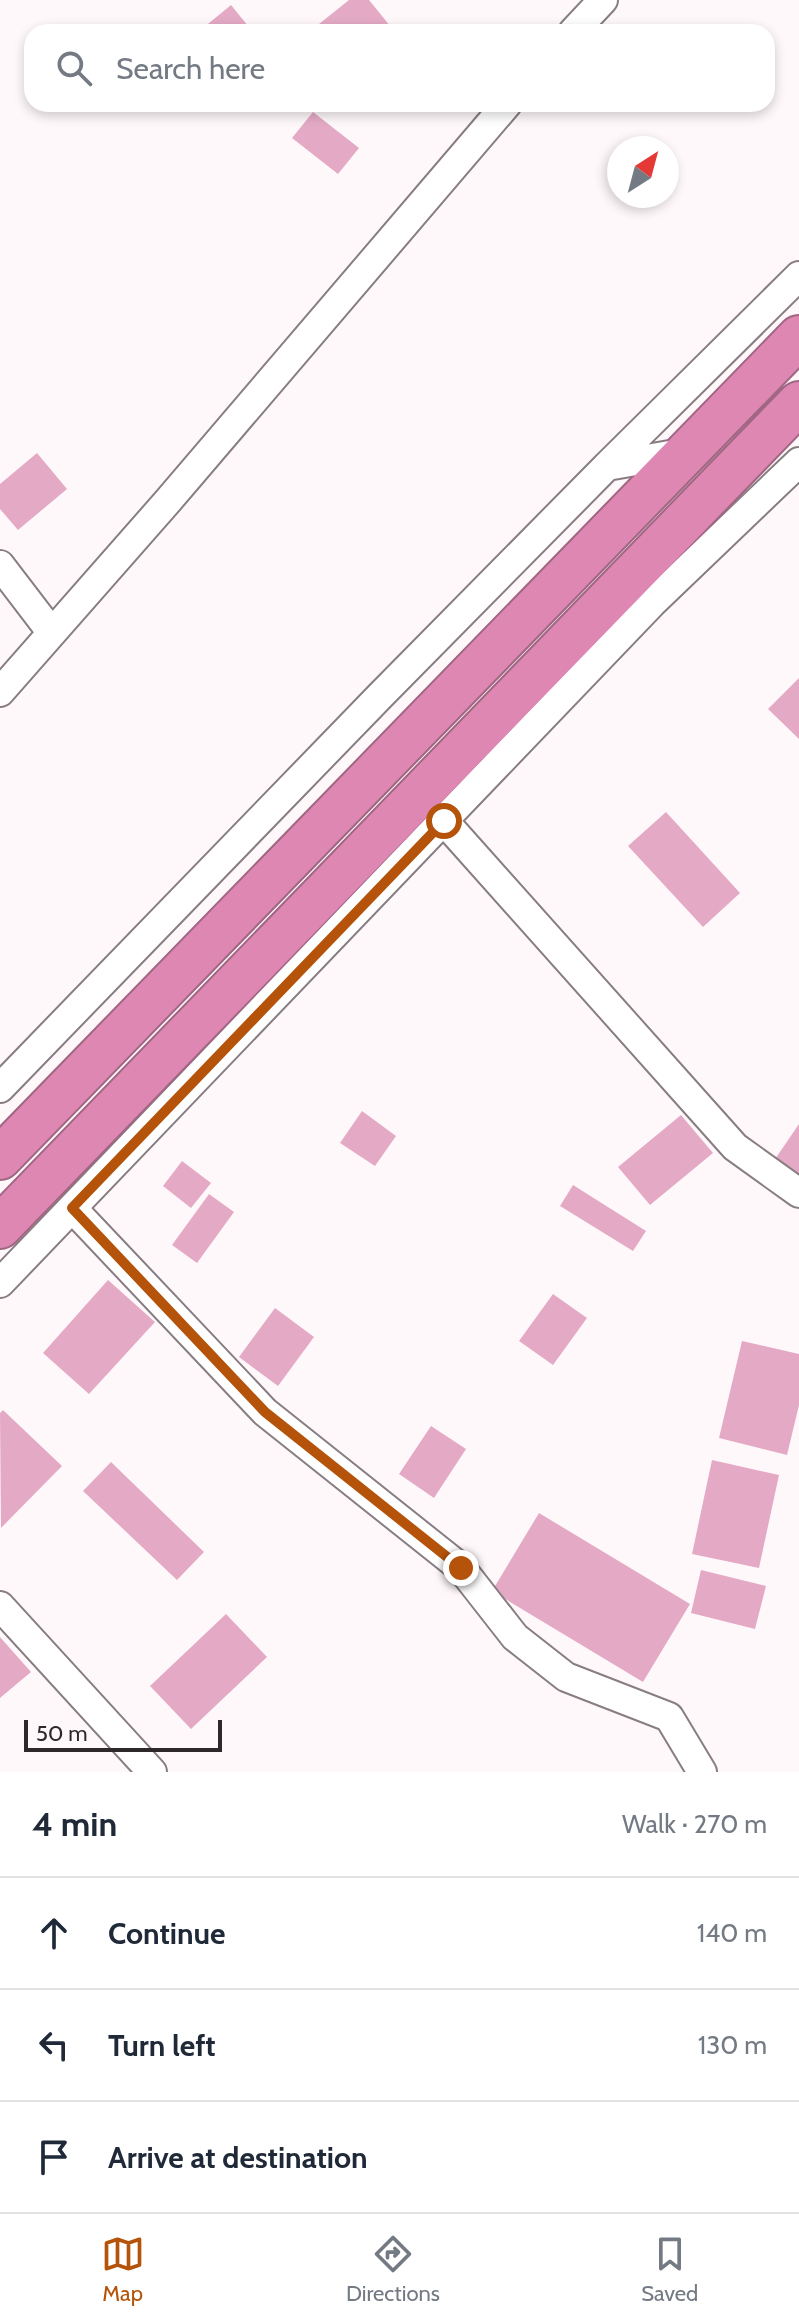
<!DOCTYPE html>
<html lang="en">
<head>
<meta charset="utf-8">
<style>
	body { margin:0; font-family:Cabin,sans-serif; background:#f6f6f7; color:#1f2937 }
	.compass { position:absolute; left:607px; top:136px; width:72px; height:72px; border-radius:50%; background:#fff; box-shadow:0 4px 12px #0003; rotate:36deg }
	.scale { position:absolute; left:24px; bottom:20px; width:198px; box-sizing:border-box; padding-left:8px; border:4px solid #2d282a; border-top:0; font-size:22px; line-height:28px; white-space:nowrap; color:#2d282a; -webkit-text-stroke:6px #fff8fb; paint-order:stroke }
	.stop { position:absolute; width:24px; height:24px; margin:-18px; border:6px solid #b45309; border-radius:50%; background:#fff }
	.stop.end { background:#b45309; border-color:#fff; box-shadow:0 2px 8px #0008 }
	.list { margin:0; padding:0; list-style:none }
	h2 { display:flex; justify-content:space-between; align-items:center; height:104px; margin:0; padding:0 32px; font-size:34px }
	h2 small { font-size:26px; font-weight:400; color:#747a83 }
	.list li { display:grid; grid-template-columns:52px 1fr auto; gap:24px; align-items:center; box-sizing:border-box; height:112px; padding:0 32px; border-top:2px solid #e0e1e3 }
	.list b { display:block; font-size:30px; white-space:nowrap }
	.list em { font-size:26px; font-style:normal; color:#747a83 }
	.icon { flex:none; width:44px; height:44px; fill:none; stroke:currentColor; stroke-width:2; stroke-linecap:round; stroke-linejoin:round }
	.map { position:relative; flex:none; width:799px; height:1772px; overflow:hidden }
	.search { position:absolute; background:#fff; box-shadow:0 4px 12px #0003; left:24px; right:24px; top:24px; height:88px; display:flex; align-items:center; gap:20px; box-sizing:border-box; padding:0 28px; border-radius:24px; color:#747a83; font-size:30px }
	.sheet { height:440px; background:#fff }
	nav { display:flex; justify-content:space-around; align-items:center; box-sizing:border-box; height:112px; border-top:2px solid #e0e1e3; background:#fff; font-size:22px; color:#747a83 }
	nav a { display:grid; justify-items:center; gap:4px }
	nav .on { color:#b45309 }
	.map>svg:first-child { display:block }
</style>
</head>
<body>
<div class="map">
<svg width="799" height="1772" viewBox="0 0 799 1772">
	<rect width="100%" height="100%" fill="#fff8fb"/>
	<path fill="#e4aac5" d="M349,0H369L395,32H309Z
		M231,5L253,32H205L203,28Z
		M313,112L359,148L338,174L292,138Z
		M37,453L67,489L18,530L0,509V484Z
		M799,678V739L768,709Z
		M666,812L740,893L703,927L628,846Z
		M362,1111L396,1136L375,1166L340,1143Z
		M681,1115L713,1153L650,1205L618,1167Z
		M799,1124V1185L771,1165Z
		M182,1161L211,1183L191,1208L163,1186Z
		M573,1185L646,1231L633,1251L560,1206Z
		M209,1194L234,1212L197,1263L172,1245Z
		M108,1280L155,1322L89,1394L43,1353Z
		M553,1294L587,1318L553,1365L519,1341Z
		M275,1308L314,1337L278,1386L239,1357Z
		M742,1341L799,1354V1405L787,1455L719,1438Z
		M3,1410L62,1466L1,1528L0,1413Z
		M431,1426L466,1449L434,1498L399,1474Z
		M712,1460L779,1475L759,1568L692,1554Z
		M111,1462L204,1552L177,1580L83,1491Z
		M539,1513L690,1604L643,1682L492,1591Z
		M701,1570L766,1586L755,1629L691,1613Z
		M226,1614L267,1657L191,1729L150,1686Z
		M0,1637L31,1672L0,1698Z"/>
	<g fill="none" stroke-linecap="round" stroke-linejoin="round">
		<defs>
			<path id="minor" d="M573,32L603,0
				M607,466L799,276
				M0,565L52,633
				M0,692L167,502L507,104
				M444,821L735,1147L799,1193
				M0,1088L380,696L607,466L687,452
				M72,1208L265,1412L461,1568L515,1637L566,1677L669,1717L702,1772
				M0,1283L652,603L799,462
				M0,1606L152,1772"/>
			<path id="highway" d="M0,1158L799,337
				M0,1227L799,403"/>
		</defs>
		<use href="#minor" stroke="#887d82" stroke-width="32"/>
		<use href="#highway" stroke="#a06682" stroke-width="46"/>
		<use href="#minor" stroke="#fff" stroke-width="28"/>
		<use href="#highway" stroke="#de87b2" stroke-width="42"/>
	</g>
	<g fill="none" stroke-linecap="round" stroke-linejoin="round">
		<path stroke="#b45309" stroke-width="10" d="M444,821L72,1208L265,1412L461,1568"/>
	</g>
</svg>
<svg class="compass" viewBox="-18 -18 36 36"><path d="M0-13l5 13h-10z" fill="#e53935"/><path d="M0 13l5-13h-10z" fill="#747a83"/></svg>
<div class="scale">50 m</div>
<div class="stop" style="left:444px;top:821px"></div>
<div class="stop end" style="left:461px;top:1568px"></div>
<div class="search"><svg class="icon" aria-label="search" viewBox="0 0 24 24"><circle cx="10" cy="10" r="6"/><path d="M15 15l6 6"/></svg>Search here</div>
</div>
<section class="sheet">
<h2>4 min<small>Walk · 270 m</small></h2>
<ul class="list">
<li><svg class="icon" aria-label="ahead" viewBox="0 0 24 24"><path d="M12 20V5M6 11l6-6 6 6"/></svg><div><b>Continue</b></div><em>140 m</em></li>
<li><svg class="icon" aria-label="left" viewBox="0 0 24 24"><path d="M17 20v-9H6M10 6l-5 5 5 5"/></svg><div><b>Turn left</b></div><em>130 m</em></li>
<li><svg class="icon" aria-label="arrive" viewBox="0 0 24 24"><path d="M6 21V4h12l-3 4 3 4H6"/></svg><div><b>Arrive at destination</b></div></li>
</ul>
</section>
<nav>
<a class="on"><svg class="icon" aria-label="map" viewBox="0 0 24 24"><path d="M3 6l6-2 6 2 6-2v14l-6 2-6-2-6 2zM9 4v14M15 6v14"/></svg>Map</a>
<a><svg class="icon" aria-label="directions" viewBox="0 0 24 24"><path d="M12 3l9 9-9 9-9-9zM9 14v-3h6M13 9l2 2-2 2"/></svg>Directions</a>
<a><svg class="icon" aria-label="saved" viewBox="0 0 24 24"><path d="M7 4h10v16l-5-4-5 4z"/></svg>Saved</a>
</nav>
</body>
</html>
